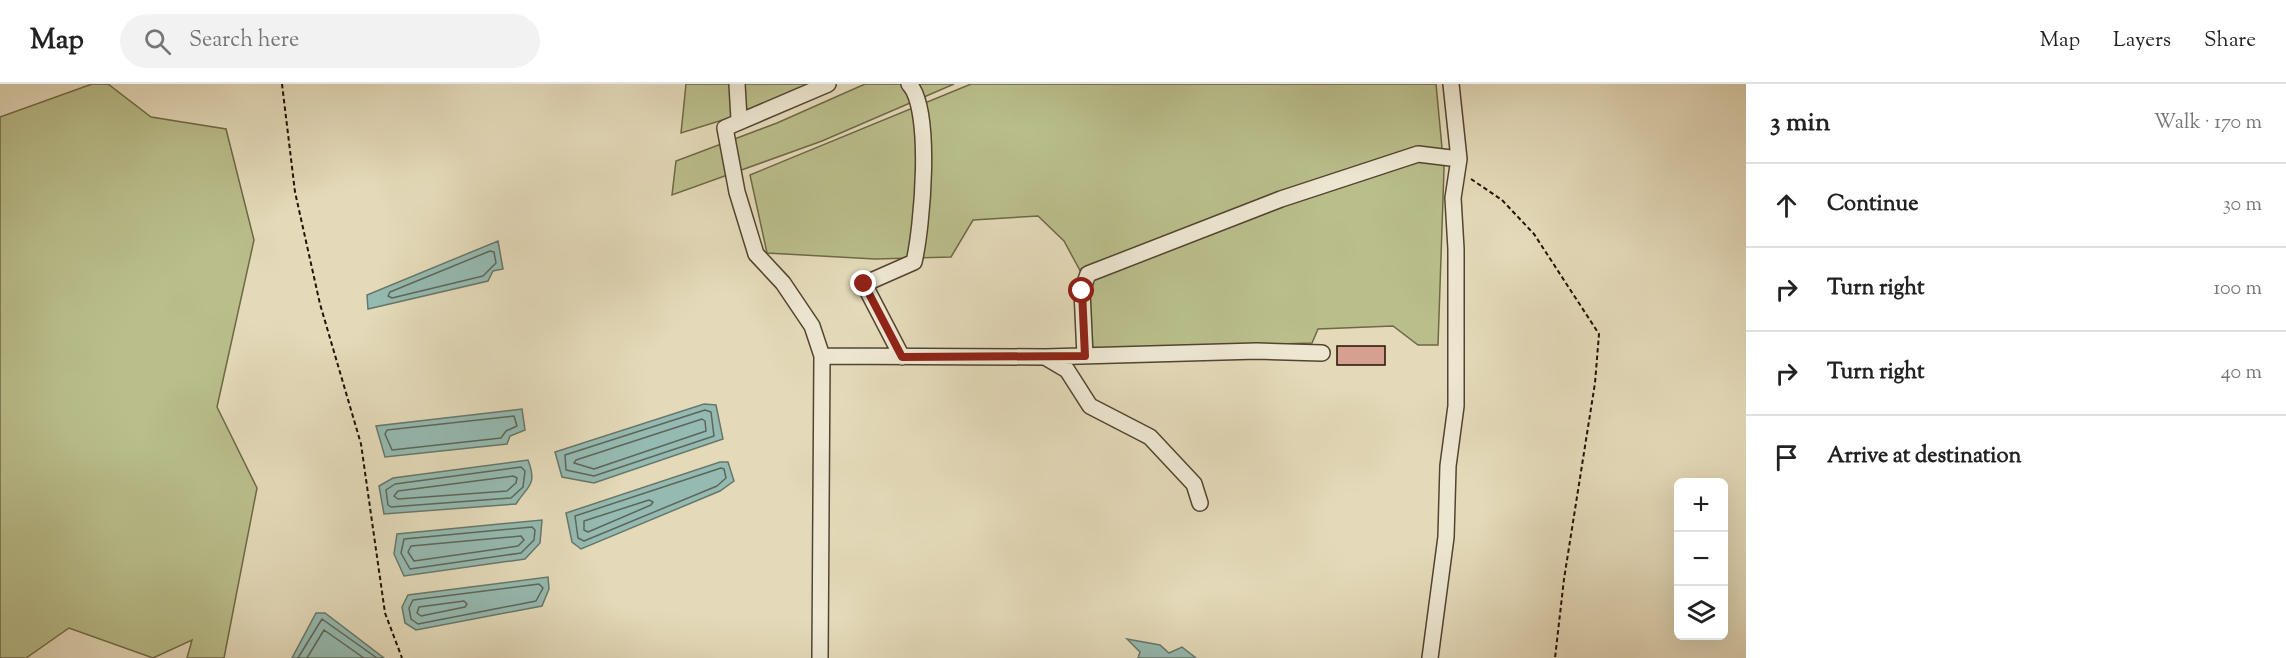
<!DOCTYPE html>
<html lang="en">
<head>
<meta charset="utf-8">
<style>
	body { margin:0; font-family:"Sorts Mill Goudy",serif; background:#f2f2f2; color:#222 }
	.controls { position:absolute; right:18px; bottom:18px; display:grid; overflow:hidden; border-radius:9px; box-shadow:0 6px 24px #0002 }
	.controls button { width:54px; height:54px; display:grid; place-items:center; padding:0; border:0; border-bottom:2px solid #e0e0e0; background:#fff; color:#222; font:30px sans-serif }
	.stop { position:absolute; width:18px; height:18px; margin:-14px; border:4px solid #8f2418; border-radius:50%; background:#fff }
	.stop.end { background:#8f2418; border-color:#fff; box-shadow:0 2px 6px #0008 }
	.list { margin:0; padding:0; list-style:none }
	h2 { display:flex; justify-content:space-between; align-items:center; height:78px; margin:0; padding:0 24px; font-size:26px }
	h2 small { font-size:20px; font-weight:400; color:#767676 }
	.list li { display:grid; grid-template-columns:39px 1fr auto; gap:18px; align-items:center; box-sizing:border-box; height:84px; padding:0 24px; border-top:2px solid #e0e0e0 }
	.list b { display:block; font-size:22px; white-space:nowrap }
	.list em { font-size:20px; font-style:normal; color:#767676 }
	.icon { flex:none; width:33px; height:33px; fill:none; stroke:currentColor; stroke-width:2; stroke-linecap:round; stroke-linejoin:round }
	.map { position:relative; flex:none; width:1746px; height:574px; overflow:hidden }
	header { display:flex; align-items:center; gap:36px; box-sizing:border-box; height:84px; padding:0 30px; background:#fff; border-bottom:2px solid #e0e0e0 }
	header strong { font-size:28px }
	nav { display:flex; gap:33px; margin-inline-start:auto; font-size:21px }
	.search { width:420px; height:54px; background:#f2f2f2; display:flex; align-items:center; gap:15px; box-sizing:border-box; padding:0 21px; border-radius:33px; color:#767676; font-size:22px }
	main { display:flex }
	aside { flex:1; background:#fff }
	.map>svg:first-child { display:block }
</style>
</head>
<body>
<header>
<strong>Map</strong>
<div class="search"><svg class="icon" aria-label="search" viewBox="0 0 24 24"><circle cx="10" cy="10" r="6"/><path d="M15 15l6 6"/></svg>Search here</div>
<nav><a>Map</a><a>Layers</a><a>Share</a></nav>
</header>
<main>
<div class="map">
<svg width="1746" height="574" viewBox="0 0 1746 574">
	<rect width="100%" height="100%" fill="#e4dab9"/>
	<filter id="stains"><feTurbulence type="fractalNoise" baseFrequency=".00333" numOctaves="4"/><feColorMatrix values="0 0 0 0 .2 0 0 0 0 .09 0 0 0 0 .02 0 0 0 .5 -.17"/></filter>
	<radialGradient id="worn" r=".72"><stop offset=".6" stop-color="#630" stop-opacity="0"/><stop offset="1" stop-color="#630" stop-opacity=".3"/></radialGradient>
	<path fill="#b9be8b" stroke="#6e6846" stroke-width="1.5" d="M92,0H108L151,33L226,45L254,156L217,323L257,404L224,574H187L192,556L153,574L69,544L26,574H0V33Z
		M686,0H816L745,29L681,49Z
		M865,0H954L822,57L672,111L676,77L777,39Z
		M971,0H1436L1444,85L1438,261H1418L1393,242L1318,245L1312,259L1091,266L1090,205L1064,157L1038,132L973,136L951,173L875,175L767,169L750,91Z"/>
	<path fill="#95bab1" stroke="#67776b" stroke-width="1.5" d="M498,157L503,185L493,187L488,197L368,225L367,211Z
		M704,320L716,321L723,355L594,399L562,393L555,368Z
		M522,325L525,346L510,352L507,360L385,373L376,342Z
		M528,376C538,402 527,402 516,420L384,430L379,402L393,394Z
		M720,378H728L734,397L720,407L581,465L572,458L566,429Z
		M542,436L540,459L525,475L404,492L394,470L397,450Z
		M548,493L549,505L542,522L416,546L405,539L402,523L408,511Z
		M316,529H325L384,574H292Z
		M1127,555L1160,561L1169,569L1182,563L1196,574H1138L1140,568Z"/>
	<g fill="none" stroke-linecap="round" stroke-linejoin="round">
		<path stroke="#5c665a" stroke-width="1.5" d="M490,167L494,168L496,179L483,192L392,214L388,212L390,208Z
			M705,326L711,328L714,352L594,392L566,386L565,371Z
			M514,332L517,342L506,347L501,354L392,366L385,350L387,346Z
			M702,335L705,337L706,347L594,385L574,379L576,376Z
			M521,383L525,387L523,403L511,414L391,423L388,421L386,406L395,400Z
			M721,384L724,385L726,394L717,402L584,457L578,454L575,432Z
			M513,392L517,394L516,399L507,407L398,415L394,412L398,407Z
			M649,416L653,418L651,421L588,448L584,446V437Z
			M532,443L535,446L534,456L521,469L410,485L401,469L404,455Z
			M521,452L524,456L518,462L414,477L408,468L411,462Z
			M539,500L543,504L536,517L418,540L411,535L409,524L413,516Z
			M464,517L467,520L465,523L421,532L417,529L419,523Z
			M298,574L322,535L377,574
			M307,574L324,546L364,574"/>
	</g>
	<path fill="#d69f90" stroke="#231202" stroke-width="1.5" d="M1337,262H1385V281H1337Z"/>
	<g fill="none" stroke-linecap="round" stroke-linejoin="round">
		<defs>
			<path id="minor" d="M737,0L739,35
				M822,272L812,242L783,199L756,170L737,108L725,44L828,0
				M1085,272L1082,207L1088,190L1281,115L1418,70L1459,75
				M902,273L864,200L914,178C922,144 933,25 909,0
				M1045,273L1257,267L1322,269
				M820,574L822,272L1045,273L1067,286L1090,322L1150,353L1194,400L1200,419
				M1430,574L1446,453L1448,382L1456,322V165L1453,114L1459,75L1451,0"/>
		</defs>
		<use href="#minor" stroke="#534430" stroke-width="18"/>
		<path stroke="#231202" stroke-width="2" stroke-dasharray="4.5 3" stroke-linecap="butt" d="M282,0L295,108L320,220L361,360L385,529L402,574
			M1471,95L1502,116L1534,150L1599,250L1595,299L1564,495L1555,574"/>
		<use href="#minor" stroke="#ede7d2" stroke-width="15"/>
	</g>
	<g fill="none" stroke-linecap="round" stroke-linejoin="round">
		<path stroke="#8f2418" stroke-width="8" d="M864,200L902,273L1085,272L1082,207"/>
	</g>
	<rect width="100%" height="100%" filter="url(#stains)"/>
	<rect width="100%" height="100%" fill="url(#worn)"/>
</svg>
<div class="controls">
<button>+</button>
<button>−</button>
<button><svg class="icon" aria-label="layers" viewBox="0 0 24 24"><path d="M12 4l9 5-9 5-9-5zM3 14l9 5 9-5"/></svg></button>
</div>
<div class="stop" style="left:1082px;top:207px"></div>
<div class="stop end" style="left:864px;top:200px"></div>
</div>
<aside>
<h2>3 min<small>Walk · 170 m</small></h2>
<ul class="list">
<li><svg class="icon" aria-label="ahead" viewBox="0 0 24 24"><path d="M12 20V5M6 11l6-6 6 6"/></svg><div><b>Continue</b></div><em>30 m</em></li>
<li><svg class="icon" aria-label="right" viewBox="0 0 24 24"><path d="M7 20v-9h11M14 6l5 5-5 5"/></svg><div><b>Turn right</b></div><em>100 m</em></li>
<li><svg class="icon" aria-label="right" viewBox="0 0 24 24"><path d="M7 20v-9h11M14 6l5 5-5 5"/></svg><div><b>Turn right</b></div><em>40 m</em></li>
<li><svg class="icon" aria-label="arrive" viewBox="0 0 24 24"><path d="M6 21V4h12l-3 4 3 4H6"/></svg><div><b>Arrive at destination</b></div></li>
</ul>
</aside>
</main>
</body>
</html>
